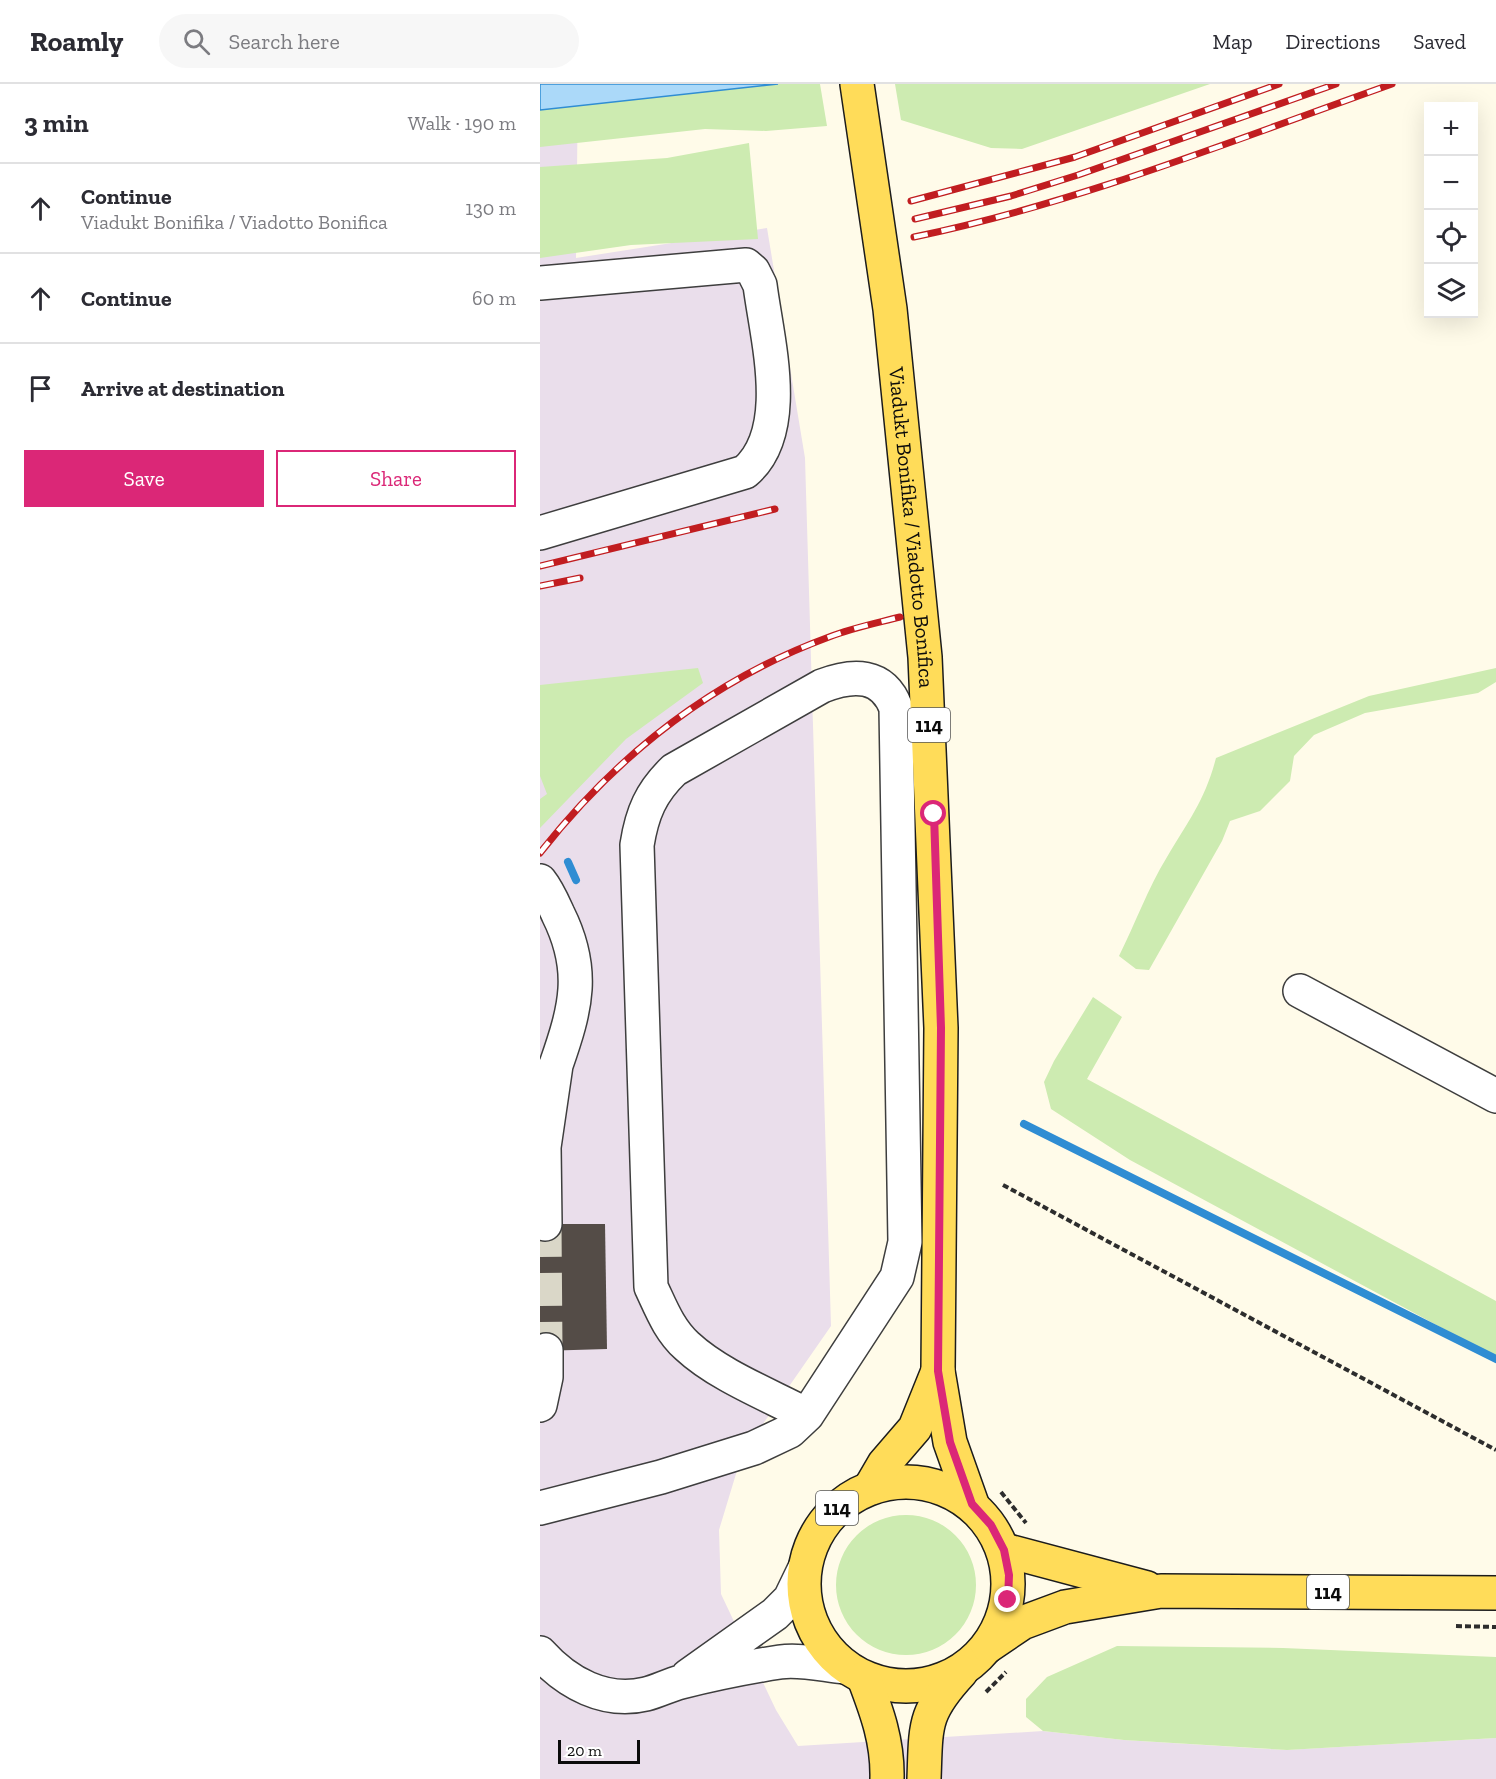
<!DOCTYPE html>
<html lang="en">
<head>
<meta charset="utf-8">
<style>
	body { margin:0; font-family:"Zilla Slab",serif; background:#f7f7f7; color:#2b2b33 }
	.controls { position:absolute; right:18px; top:18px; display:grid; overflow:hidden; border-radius:0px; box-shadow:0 6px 24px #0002 }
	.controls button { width:54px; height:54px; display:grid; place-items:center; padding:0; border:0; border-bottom:2px solid #e1e1e2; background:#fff; color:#2b2b33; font:30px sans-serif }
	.scale { position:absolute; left:18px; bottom:15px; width:82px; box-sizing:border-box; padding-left:6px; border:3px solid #0b0b0b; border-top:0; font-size:16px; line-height:21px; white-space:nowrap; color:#0b0b0b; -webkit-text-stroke:4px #fff; paint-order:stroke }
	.stop { position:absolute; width:18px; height:18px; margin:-14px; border:4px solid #db2777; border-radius:50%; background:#fff }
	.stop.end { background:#db2777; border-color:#fff; box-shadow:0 2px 6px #0008 }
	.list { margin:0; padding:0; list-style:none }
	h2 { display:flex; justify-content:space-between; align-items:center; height:78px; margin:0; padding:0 24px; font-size:26px }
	h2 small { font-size:20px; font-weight:400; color:#7c7c81 }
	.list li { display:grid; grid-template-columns:39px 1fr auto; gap:18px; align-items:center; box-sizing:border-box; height:90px; padding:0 24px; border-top:2px solid #e1e1e2 }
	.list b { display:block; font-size:22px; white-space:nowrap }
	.list p { margin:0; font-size:20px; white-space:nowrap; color:#7c7c81 }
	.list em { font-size:20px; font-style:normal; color:#7c7c81 }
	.actions { display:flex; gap:12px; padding:18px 24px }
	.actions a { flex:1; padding:14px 0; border:2px solid #db2777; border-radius:0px; text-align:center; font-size:21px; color:#db2777 }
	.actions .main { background:#db2777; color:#fff }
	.icon { flex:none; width:33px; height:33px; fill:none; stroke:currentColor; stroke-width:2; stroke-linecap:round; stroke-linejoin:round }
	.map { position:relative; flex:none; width:956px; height:1695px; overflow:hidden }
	header { display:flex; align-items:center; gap:36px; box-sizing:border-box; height:84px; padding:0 30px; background:#fff; border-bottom:2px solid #e1e1e2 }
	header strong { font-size:28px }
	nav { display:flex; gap:33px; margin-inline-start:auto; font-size:21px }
	.search { width:420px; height:54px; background:#f7f7f7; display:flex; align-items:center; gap:15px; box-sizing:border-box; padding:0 21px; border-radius:33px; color:#7c7c81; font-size:22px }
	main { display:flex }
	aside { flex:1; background:#fff }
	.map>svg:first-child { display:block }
</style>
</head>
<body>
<header>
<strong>Roamly</strong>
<div class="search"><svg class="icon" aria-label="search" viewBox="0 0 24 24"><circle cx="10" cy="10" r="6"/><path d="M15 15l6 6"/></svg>Search here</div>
<nav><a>Map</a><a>Directions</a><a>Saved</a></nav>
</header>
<main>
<aside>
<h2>3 min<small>Walk · 190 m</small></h2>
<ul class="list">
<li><svg class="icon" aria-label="ahead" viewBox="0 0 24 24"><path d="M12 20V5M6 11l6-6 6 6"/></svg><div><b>Continue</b><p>Viadukt Bonifika / Viadotto Bonifica</p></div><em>130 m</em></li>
<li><svg class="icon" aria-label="ahead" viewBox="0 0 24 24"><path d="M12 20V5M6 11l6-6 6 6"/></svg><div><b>Continue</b></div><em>60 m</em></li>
<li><svg class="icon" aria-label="arrive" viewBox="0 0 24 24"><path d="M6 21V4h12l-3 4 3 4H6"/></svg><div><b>Arrive at destination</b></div></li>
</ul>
<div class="actions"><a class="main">Save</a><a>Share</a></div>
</aside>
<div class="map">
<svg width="956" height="1695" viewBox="0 0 956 1695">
	<rect width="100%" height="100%" fill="#fffbe9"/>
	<path fill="#eadeeb" d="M0,0H38L36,174L227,144L265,374L291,1242L220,1344L199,1380L179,1446L181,1510L236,1626L258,1662L503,1647L584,1656L746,1666L956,1654V1695H0Z"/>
	<path fill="#cdebb1" d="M188,0H280L287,42L226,47L165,45L0,63V26Z
		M355,0H670L482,65L451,64L361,36Z
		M209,59L218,155L91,161L0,174V83L127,74Z
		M158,584L163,599L86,655L0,744V715L7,710L0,692V601Z
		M956,584V598L938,609L825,629L774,651L754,672L750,697L720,727L690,737L682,757L609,886L596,885L579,872C595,840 608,804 627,773C649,736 665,716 676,674L829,612Z
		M553,913L582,933L547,995L956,1217V1273L590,1076L511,1025L504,998L514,977Z
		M296 1501a70 70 0 1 1 140 0a70 70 0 1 1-140 0Z
		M577,1562L743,1564L956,1573V1654L747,1666L584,1656L503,1647L486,1633V1615L507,1593Z"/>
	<path fill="#abd9f9" stroke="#2f8dd3" stroke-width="1.5" d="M0,0H238L0,26Z"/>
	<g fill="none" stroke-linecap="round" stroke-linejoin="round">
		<path stroke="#2f8dd3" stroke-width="8" d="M28,778L36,796
			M484,1040L956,1275"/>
	</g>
	<path fill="#544c47" d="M0,1140H65L67,1265L0,1267Z"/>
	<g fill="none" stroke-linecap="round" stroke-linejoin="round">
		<path stroke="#dad7c8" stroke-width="33" stroke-dasharray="33 16" stroke-linecap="butt" d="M5,1140L6,1266"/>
		<defs>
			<path id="minor" d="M0,199L206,181L213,187L220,201C227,256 253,347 205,388L0,449
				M0,797C8,807 13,819 18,830C46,886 36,924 16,981
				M760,907L956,1012
				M0,1013L16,981L4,1063L5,1140
				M0,1321L6,1293V1266
				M0,1424L121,1393L214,1364L250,1347L267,1331L357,1193L365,1158L356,624C343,589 313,590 282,602L134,686C111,708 102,729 97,761L111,1203C121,1224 129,1246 147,1262C178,1291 229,1311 267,1331
				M0,1569C27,1599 65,1620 106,1610C118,1607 129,1601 141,1598C173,1590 207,1583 240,1578C260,1575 284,1581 305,1583
				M148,1592L235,1530L250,1515L264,1486"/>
			<g id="major">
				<path id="s1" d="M317,0L350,225L385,573L401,944L398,1287L410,1358L432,1420"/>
				<circle cx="366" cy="1500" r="102"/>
				<path d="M330,1404L344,1380L375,1344L398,1287"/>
				<path d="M464,1466L607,1504"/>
				<path d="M448,1562L482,1539L525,1523L621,1507L956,1509"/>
				<path d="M324,1594C337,1628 348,1658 347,1695"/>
				<path d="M384,1695C386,1641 383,1629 421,1588"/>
			</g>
		</defs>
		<use href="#minor" stroke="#3e3e3e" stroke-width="36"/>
		<use href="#major" stroke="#1c1c1c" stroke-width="36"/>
		<path stroke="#2d2d2d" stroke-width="4" stroke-dasharray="6 3" stroke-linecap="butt" d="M463,1101L956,1366
			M461,1408L486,1439
			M916,1542L956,1543
			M446,1608L466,1588"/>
		<use href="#minor" stroke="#fff" stroke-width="33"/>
		<use href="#major" stroke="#ffdc59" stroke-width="33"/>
		<defs>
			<path id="rail" d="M371,117L535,73L739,0
				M375,135L471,112L538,91L796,0
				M374,153C538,119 694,56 852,0
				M0,482L235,425
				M0,502L40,494
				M0,769C77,671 172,596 289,553C312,544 337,539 360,533"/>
		</defs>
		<use href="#rail" stroke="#c11d20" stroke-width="7"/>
		<use href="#rail" stroke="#fff" stroke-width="4.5" stroke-dasharray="14" stroke-linecap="butt"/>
	</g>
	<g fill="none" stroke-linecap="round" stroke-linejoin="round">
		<path stroke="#db2777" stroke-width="8" d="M394,730L401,944L398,1287L410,1358L432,1420L451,1441L464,1466L469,1491L468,1516"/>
	</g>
	<g text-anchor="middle" stroke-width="6" stroke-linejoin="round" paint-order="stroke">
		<g fill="#fff" stroke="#545454" stroke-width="1.5">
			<rect x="368" y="624" width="42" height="34" rx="4.5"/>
			<rect x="276" y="1407" width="42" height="34" rx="4.5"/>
			<rect x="767" y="1491" width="42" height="34" rx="4.5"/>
		</g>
		<g font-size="20" font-weight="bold" fill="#0b0b0b">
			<text x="389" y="648">114</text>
			<text x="297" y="1431">114</text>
			<text x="788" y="1515">114</text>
		</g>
		<g font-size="21" fill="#0b0b0b" stroke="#fff">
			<text dy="7" stroke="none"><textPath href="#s1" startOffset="447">Viadukt Bonifika / Viadotto Bonifica</textPath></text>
		</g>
	</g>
</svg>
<div class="controls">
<button>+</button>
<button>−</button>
<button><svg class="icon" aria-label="locate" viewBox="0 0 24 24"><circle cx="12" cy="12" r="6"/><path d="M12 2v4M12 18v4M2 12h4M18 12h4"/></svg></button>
<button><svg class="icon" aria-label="layers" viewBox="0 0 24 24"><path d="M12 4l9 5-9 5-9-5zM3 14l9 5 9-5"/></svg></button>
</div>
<div class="scale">20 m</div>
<div class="stop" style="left:394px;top:730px"></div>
<div class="stop end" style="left:468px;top:1516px"></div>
</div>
</main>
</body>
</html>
